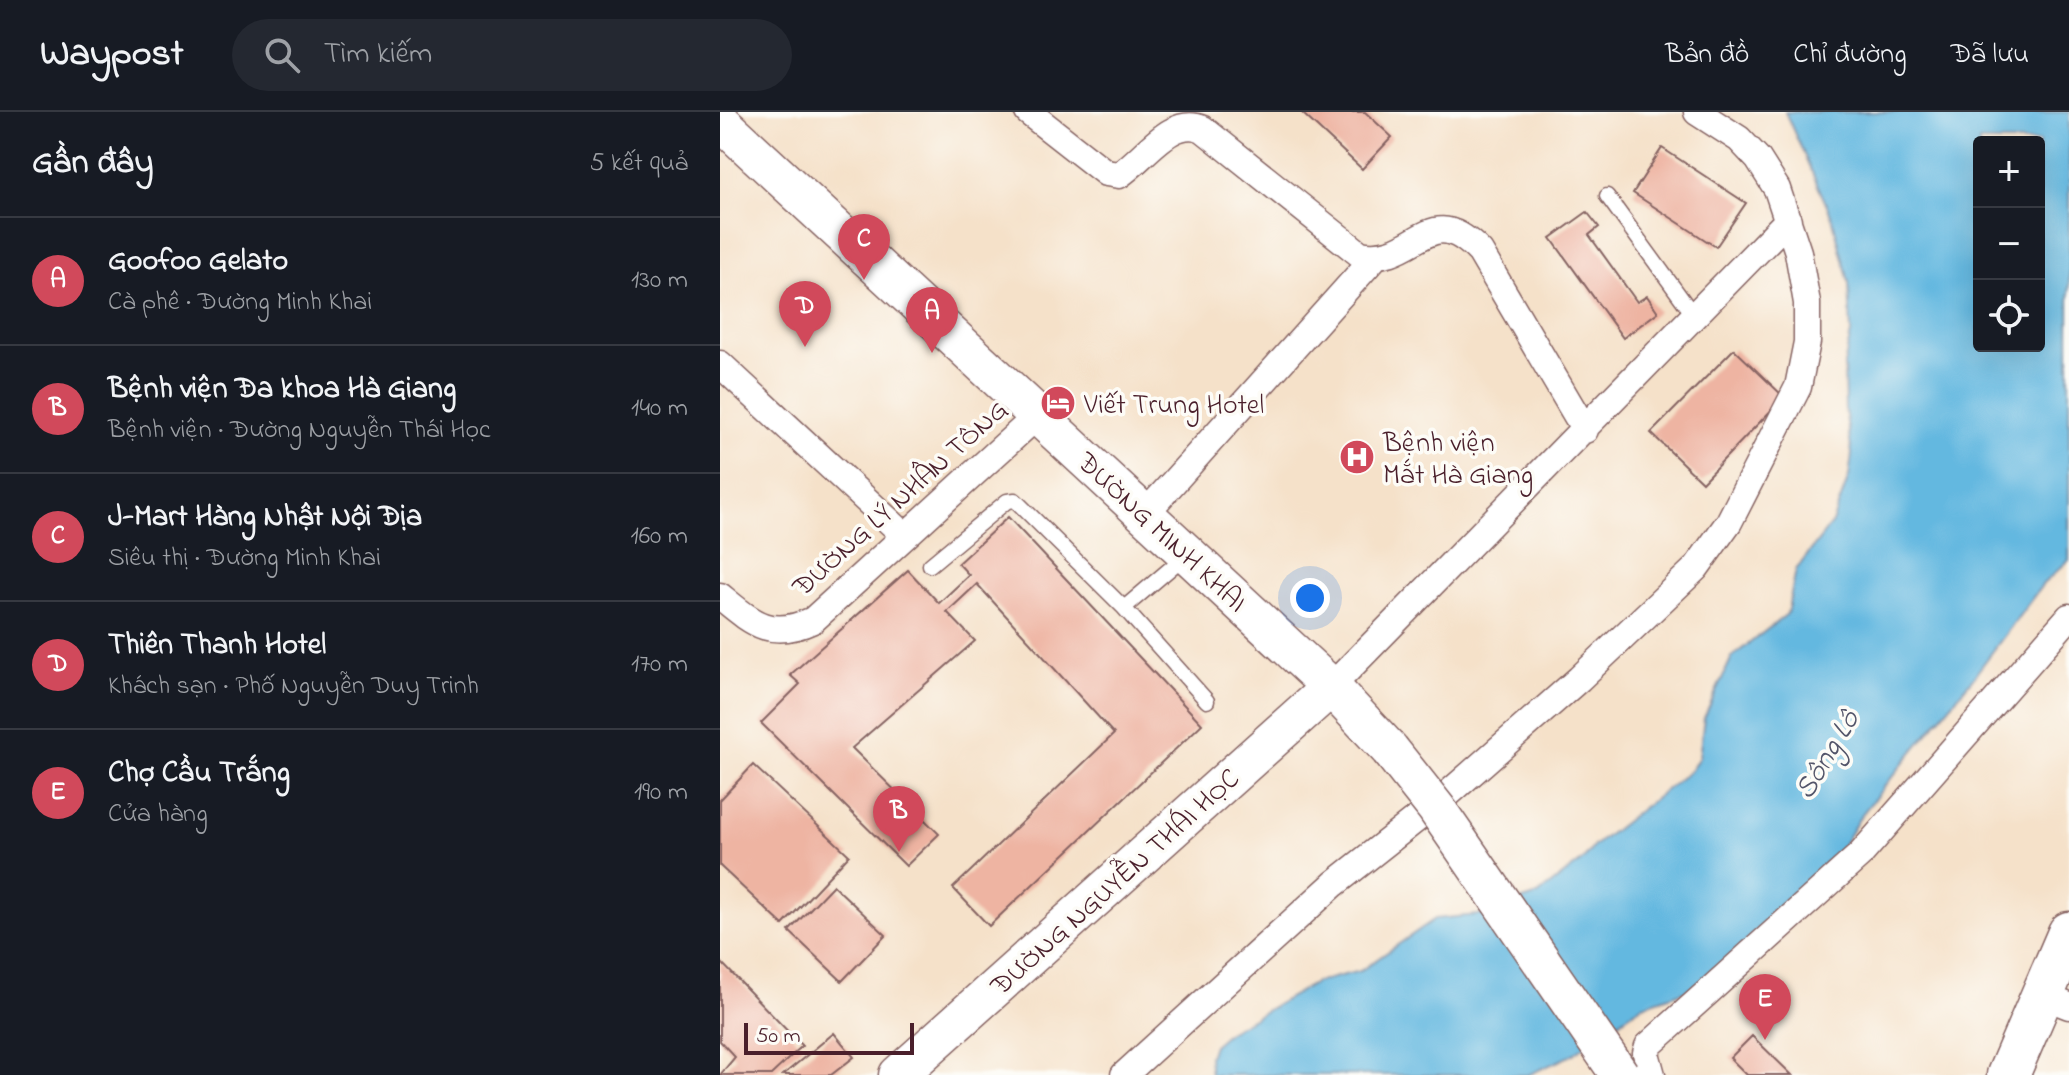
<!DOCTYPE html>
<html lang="vi">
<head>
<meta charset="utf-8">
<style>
	body { margin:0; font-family:"Indie Flower",sans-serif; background:#242831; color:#f1f3f6 }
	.controls { position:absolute; right:24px; top:24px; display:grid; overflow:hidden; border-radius:8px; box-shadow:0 8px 32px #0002 }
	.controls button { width:72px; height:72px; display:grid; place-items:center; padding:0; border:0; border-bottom:2px solid #363941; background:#171b24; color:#f1f3f6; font:40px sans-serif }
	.scale { position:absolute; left:24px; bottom:20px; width:170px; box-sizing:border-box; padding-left:8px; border:4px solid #4a1f2b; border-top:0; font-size:22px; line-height:28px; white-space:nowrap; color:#4a1f2b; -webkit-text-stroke:6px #fdfcf7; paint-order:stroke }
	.you { position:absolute; left:590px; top:486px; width:28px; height:28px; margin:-20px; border:6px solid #fff; border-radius:50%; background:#1a73e8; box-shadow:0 0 0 12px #1a73e833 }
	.badge { display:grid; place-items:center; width:52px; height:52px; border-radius:50%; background:#d1495b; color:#fff; font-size:26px; font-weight:700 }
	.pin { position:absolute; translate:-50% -66px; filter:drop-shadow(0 2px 4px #0008) }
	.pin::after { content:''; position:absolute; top:42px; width:28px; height:24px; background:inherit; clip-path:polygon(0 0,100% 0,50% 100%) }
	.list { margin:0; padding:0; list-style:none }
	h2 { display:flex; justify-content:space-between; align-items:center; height:104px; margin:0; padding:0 32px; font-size:34px }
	h2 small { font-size:26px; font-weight:400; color:#9ea1a6 }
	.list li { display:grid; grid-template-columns:52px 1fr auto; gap:24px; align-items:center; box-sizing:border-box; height:128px; padding:0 32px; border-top:2px solid #363941 }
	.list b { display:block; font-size:30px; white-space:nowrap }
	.list p { margin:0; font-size:26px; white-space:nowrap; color:#9ea1a6 }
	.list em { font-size:26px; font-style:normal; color:#9ea1a6 }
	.icon { flex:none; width:44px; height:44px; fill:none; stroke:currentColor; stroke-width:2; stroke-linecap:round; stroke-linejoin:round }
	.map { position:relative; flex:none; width:1349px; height:963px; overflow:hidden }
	header { display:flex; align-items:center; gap:48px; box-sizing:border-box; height:112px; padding:0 40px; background:#171b24; border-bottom:2px solid #363941 }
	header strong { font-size:38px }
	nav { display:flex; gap:44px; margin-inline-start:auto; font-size:28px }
	.search { width:560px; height:72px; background:#242831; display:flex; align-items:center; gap:20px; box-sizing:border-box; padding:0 28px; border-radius:44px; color:#9ea1a6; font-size:30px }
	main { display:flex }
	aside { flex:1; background:#171b24 }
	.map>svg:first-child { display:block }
</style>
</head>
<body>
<header>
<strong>Waypost</strong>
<div class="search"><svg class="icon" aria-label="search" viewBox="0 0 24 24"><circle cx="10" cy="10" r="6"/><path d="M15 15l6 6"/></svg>Tìm kiếm</div>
<nav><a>Bản đồ</a><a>Chỉ đường</a><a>Đã lưu</a></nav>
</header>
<main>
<aside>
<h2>Gần đây<small>5 kết quả</small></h2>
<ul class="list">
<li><span class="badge">A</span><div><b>Goofoo Gelato</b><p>Cà phê · Đường Minh Khai</p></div><em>130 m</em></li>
<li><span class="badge">B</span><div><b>Bệnh viện Đa khoa Hà Giang</b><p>Bệnh viện · Đường Nguyễn Thái Học</p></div><em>140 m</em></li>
<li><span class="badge">C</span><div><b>J-Mart Hàng Nhật Nội Địa</b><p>Siêu thị · Đường Minh Khai</p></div><em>160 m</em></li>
<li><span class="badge">D</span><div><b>Thiên Thanh Hotel</b><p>Khách sạn · Phố Nguyễn Duy Trinh</p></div><em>170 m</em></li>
<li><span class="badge">E</span><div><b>Chợ Cầu Trắng</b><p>Cửa hàng</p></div><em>190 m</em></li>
</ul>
</aside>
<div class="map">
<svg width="1349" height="963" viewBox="0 0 1349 963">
	<rect width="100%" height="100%" fill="#fdfcf7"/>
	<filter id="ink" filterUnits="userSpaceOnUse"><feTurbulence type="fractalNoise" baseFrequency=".0125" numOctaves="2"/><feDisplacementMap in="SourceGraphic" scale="16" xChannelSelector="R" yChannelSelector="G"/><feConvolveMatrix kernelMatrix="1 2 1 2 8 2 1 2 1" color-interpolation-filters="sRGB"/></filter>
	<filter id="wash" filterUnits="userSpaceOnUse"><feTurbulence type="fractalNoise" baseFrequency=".006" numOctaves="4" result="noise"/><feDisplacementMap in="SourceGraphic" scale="32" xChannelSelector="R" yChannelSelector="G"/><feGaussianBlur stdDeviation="1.8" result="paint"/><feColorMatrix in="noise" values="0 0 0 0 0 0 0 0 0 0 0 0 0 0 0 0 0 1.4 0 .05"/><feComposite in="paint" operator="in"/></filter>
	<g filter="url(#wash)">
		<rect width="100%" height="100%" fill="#f5e1c9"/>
		<path fill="#63b8e0" stroke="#566c86" stroke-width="2" fill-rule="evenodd" d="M1065,0H1349V448L1323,472L1252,567L1142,702L1123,733L1072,785L1025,846L965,879L923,893L852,943L808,963H491L489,945L493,933L508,920L597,870L640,859L715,807L758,803L818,783L863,748L874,734L971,658L979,645L984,606L1012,545L1067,502L1076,458L1112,411L1129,365L1132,342L1125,298L1124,252L1131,222L1129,170L1112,105ZM1259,30H1319V234H1259Z"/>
		<g id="blocks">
			<path fill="#eeb4a2" d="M581,0H645L672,25L642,57Z
				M942,36L1026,91L996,135L913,81Z
				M867,100L879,115L869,123L917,190L927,184L938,200L903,226L831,126Z
				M1014,237L1064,285L982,370L931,321Z
				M288,405L482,612L269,814L233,776L394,622L257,472L227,500L255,529L132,636L219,722L186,754L41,611L80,572L70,563L188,458L219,491L249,463L238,451Z
				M33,653L129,743L63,813L0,754V688Z
				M113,773L166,823L122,869L69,819Z
				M0,849L82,934L51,963H0L15,945L0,929Z
				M114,921L134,945L111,963H63Z
				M1032,924L1072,963H1027L1010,946Z"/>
		</g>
	</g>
	<g filter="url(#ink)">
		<use href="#blocks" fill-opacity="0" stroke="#866362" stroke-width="2"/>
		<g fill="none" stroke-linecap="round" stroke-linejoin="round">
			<defs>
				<path id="service" d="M887,84L975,205
					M210,453L287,389L295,388L404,496L465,444
					M404,496L487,589"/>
				<path id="minor" d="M308,0L386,61L399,63C425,46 451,3 483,17L640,142C697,153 707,85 760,140L865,318
					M0,252L184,423
					M425,402L655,145
					M0,484C33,511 50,528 93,508L317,304
					M611,575L1068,108
					M1321,883L1349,894
					M404,963L614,772L728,682L859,567L976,456L1009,410L1078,275L1087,230V191L1078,140L1057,77L1038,47L1019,27L977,0
					M932,963L926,941L928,934L1140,743L1349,505"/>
				<path id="secondary" d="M0,9L611,575L670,638
					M178,963L611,575"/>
				<path id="primary" d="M1288,963L1349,821"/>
			</defs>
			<use href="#service" stroke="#866362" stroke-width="17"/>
			<use href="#minor" stroke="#866362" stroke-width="29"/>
			<use href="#secondary" stroke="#866362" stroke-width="41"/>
			<use href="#primary" stroke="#866362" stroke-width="45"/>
			<use href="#service" stroke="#fff" stroke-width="14"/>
			<use href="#minor" stroke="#fff" stroke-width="26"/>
			<use href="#secondary" stroke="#fff" stroke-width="38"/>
			<use href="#primary" stroke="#fff" stroke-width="42"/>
			<defs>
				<path id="secondary-bridge" d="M670,638L716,696L900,963"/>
			</defs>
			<use href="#secondary-bridge" stroke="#866362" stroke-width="41" stroke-linecap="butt"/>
			<use href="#secondary-bridge" stroke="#fff" stroke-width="38"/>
		</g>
	</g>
	<defs>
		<symbol id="hotel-disc" viewBox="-11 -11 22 22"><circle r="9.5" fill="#d1495b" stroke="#fdfcf7"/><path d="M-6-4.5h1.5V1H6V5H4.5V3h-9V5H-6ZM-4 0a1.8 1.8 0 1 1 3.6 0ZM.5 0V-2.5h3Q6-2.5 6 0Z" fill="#fff"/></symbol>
		<symbol id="hospital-disc" viewBox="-11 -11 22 22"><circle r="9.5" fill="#d1495b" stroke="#fdfcf7"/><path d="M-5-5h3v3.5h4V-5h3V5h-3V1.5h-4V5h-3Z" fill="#fff"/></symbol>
	</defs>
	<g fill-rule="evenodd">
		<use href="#hotel-disc" x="318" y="271" width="40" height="40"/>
		<use href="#hospital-disc" x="617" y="325" width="40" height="40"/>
	</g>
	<g text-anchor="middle" stroke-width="7" stroke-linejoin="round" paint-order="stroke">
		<g font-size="28" fill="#4a1f2b" stroke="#fdfcf7" text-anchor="start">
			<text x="364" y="301">Viết Trung Hotel</text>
			<text x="663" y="339">Bệnh viện<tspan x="663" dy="32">Mắt Hà Giang</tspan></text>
		</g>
		<g font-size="28" fill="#4a1f2b" stroke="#fdfcf7">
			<text transform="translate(179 385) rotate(-42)" y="10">ĐƯỜNG LÝ NHÂN TÔNG</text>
			<text transform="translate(443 419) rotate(43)" y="10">ĐƯỜNG MINH KHAI</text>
			<text transform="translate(394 769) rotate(-42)" y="10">ĐƯỜNG NGUYỄN THÁI HỌC</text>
		</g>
		<g font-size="30" font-style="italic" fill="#53556a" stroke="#fdfcf7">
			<text transform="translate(1106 642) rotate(-59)" y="10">Sông Lô</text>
		</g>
	</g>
</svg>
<div class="controls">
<button>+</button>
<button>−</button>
<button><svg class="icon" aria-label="locate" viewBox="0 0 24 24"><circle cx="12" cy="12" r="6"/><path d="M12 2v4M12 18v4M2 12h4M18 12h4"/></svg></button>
</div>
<div class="scale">50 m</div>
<div class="you"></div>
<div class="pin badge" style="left:212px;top:241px">A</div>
<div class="pin badge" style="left:179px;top:740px">B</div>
<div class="pin badge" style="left:144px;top:168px">C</div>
<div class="pin badge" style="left:85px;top:235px">D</div>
<div class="pin badge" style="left:1045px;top:928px">E</div>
</div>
</main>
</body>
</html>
